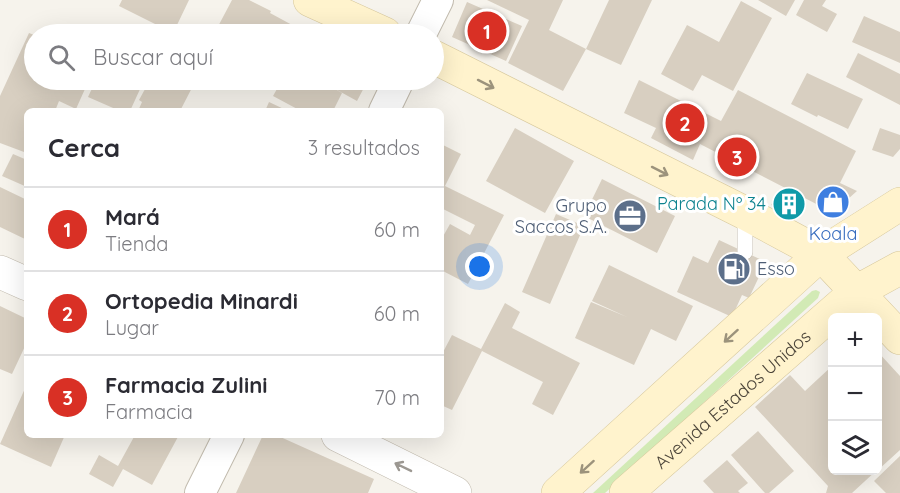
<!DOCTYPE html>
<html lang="es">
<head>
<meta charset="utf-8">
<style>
	body { margin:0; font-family:Quicksand,sans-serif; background:#f7f7f7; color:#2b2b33 }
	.controls { position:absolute; right:18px; bottom:18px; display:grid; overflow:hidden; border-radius:9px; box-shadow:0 6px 24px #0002 }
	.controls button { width:54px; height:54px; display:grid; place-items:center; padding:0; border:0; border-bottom:2px solid #e1e1e2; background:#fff; color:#2b2b33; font:30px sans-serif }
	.you { position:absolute; left:480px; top:267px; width:21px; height:21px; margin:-15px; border:4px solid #fff; border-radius:50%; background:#1a73e8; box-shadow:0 0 0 9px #1a73e833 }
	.badge { display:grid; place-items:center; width:39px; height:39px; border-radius:50%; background:#d93025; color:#fff; font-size:20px; font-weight:700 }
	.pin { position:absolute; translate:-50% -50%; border:3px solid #fff; box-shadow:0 2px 6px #0006 }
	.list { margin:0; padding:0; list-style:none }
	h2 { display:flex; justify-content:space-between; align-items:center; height:78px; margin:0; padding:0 24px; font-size:26px }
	h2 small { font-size:20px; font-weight:400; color:#7c7c81 }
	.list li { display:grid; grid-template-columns:39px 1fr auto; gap:18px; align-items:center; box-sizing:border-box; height:84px; padding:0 24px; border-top:2px solid #e1e1e2 }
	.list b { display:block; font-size:22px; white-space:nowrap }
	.list p { margin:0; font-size:20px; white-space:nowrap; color:#7c7c81 }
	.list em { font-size:20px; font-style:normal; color:#7c7c81 }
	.icon { flex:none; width:33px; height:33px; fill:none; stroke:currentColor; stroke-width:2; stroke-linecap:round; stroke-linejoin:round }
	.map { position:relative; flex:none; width:900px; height:493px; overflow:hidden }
	.search { position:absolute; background:#fff; box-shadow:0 6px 24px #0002; left:24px; top:24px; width:420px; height:66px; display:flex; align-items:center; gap:15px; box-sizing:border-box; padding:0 21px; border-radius:33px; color:#7c7c81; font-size:22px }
	.panel { position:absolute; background:#fff; box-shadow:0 6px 24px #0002; left:24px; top:108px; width:420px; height:330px; border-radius:9px }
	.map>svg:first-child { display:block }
</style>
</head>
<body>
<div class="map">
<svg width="900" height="493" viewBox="0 0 900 493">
	<rect width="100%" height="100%" fill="#f6f3ec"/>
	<path fill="#d2eab5" d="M816,290L820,292L818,298L605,493H593L812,291Z"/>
	<path fill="#d8cfc1" d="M122,0H189L177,25L197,34H172L173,33L119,6Z
		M232,0H249L271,11L270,13L294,26L289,34H214Z
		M487,0H563L549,30L586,49L563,91L508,63L529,20Z
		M609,0H652L621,65L586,49Z
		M758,0H795L786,16Z
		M804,0H826L822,6L837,14L827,32L796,15Z
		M741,1L772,18L733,91L702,75L693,91L661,74L687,25L719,42Z
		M467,2L522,26L506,61L452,37Z
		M864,16L900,32V63L852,42Z
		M29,33L34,35V80H89L76,109L59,101L55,111H27V146L24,152L0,143V96Z
		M858,53L900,74V105L846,77Z
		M807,73L863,99L848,129L818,115L817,117L791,104Z
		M96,80H125L141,87L130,111H120L88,97Z
		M150,80H196L180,111H138L142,102L139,100Z
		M282,80H368L357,101L319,80L342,93L333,111H301L273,96Z
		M639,80L721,121L738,90L856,151L840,183L857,191L838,208L826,209L700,144L693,160L651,138L656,128L624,113Z
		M269,102L288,111H265Z
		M515,128L574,161L545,213L486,181Z
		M880,128L900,135V149L893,157L872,150Z
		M441,144L461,154L445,186L504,215L468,284L441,270V240L450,224L470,235L475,225L441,208Z
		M13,154L27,160V187L2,176Z
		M602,179L675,216L657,253L584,216Z
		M0,187L27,200V240L0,227Z
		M779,190L806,203L799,218L771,205Z
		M556,214L584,226L550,304L522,292Z
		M719,240L766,262L749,298L742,295L732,317L677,292L693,256L708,263Z
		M609,265L693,306L676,341L651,329L634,365L575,338L591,302L627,317L592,301Z
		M505,303L520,312L512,328L580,363L553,415L532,404L543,382L482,351L452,410L441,405V356L452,335L481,349Z
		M0,306L27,319V342L12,374L0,369Z
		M878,352L900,376V450L878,470Z
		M832,366V470H877L852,493H826L828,486L755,407L790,375L805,391Z
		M27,384V435H65L51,467L0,444Z
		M758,431L794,471L769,493H765L731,455Z
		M135,435H179L152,485L123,469L113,487L89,474L99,455L118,466Z
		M263,435H276L374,479L368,493H236Z
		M900,456V493H886L874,481Z
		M727,460L748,483L738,491L740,493H714L703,481Z"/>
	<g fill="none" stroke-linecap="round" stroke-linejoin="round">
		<defs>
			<path id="service" d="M745,213V252"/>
			<path id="minor" d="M421,34L438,0
				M384,111L399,80
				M200,493L229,435"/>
			<path id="tertiary" d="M0,272L27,284
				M338,435L455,493"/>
			<g id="secondary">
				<path d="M310,0L385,34"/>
				<path d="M434,57L745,213L821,254L900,338"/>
				<path d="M558,493L821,254L900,204"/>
				<path id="s1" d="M626,493L856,292L900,268"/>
			</g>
		</defs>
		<use href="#service" stroke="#c2bbae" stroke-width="16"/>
		<use href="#minor" stroke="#c2bbae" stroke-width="32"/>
		<use href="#tertiary" stroke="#c2bbae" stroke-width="34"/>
		<use href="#secondary" stroke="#d6c79b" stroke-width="34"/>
		<use href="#service" stroke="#fff" stroke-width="15"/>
		<use href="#minor" stroke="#fff" stroke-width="30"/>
		<use href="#tertiary" stroke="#fff" stroke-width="33"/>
		<use href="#secondary" stroke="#fff3cd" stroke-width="33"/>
	</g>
	<defs><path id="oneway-shaft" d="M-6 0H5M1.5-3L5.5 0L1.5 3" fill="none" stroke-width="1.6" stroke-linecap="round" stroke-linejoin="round" transform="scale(1.5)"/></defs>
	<g stroke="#9c937c">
		<use href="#oneway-shaft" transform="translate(486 84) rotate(27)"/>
		<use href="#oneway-shaft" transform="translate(660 171) rotate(27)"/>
		<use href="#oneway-shaft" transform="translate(731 336) rotate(138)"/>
		<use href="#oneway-shaft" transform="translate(587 467) rotate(138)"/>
	</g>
	<use stroke="#9c9892" href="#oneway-shaft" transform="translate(403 467) rotate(-154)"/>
	<defs>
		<symbol id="shop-disc" viewBox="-11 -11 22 22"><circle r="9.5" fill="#3f7fe0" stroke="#fff"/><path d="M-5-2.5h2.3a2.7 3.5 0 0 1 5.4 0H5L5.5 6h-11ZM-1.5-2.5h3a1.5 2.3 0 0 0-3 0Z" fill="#fff"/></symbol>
		<symbol id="building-disc" viewBox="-11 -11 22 22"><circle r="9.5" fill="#0f9aa8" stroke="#fff"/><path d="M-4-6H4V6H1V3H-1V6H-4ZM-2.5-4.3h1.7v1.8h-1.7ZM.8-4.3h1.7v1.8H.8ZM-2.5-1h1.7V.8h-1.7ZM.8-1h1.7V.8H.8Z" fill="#fff"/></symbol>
		<symbol id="office-disc" viewBox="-11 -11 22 22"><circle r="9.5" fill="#5c6f8a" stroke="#fff"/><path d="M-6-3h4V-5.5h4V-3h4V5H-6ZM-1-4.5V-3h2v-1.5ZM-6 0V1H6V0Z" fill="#fff"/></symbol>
		<symbol id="fuel-disc" viewBox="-11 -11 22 22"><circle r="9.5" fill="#5c6f8a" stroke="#fff"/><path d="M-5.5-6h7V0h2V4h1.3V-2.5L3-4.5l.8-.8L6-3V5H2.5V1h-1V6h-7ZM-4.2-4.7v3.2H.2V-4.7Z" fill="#fff"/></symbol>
	</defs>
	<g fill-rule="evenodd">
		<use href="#shop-disc" x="814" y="183" width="38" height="38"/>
		<use href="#building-disc" x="770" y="185" width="38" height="38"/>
		<use href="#office-disc" x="611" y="197" width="38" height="38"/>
		<use href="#fuel-disc" x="715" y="250" width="38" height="38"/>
	</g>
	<g text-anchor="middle" stroke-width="6" stroke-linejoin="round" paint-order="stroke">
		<g font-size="18" fill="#0d838f" stroke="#fff" text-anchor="end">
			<text x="766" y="210">Parada Nº 34</text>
		</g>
		<g font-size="18" fill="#4e5e75" stroke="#fff" text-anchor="end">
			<text x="607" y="212">Grupo<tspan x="607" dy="21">Saccos S.A.</tspan></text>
			<text x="757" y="275" text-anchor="start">Esso</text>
		</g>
		<g font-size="18" fill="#366cbe" stroke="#fff">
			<text x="833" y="240">Koala</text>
		</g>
		<g font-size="18" fill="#4b4439" stroke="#fff">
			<text dy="6" stroke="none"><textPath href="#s1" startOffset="142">Avenida Estados Unidos</textPath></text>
		</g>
	</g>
</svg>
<div class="controls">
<button>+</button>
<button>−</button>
<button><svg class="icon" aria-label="layers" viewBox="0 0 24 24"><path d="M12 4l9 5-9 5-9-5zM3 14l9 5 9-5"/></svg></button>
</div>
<div class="you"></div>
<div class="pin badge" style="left:487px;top:31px">1</div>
<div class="pin badge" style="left:685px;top:123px">2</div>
<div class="pin badge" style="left:737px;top:157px">3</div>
<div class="search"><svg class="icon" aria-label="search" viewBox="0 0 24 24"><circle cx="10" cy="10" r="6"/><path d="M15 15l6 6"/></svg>Buscar aquí</div>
<section class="panel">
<h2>Cerca<small>3 resultados</small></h2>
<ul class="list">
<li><span class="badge">1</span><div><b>Mará</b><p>Tienda</p></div><em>60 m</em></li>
<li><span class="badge">2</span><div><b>Ortopedia Minardi</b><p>Lugar</p></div><em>60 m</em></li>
<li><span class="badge">3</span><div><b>Farmacia Zulini</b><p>Farmacia</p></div><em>70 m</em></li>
</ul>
</section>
</div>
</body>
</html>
